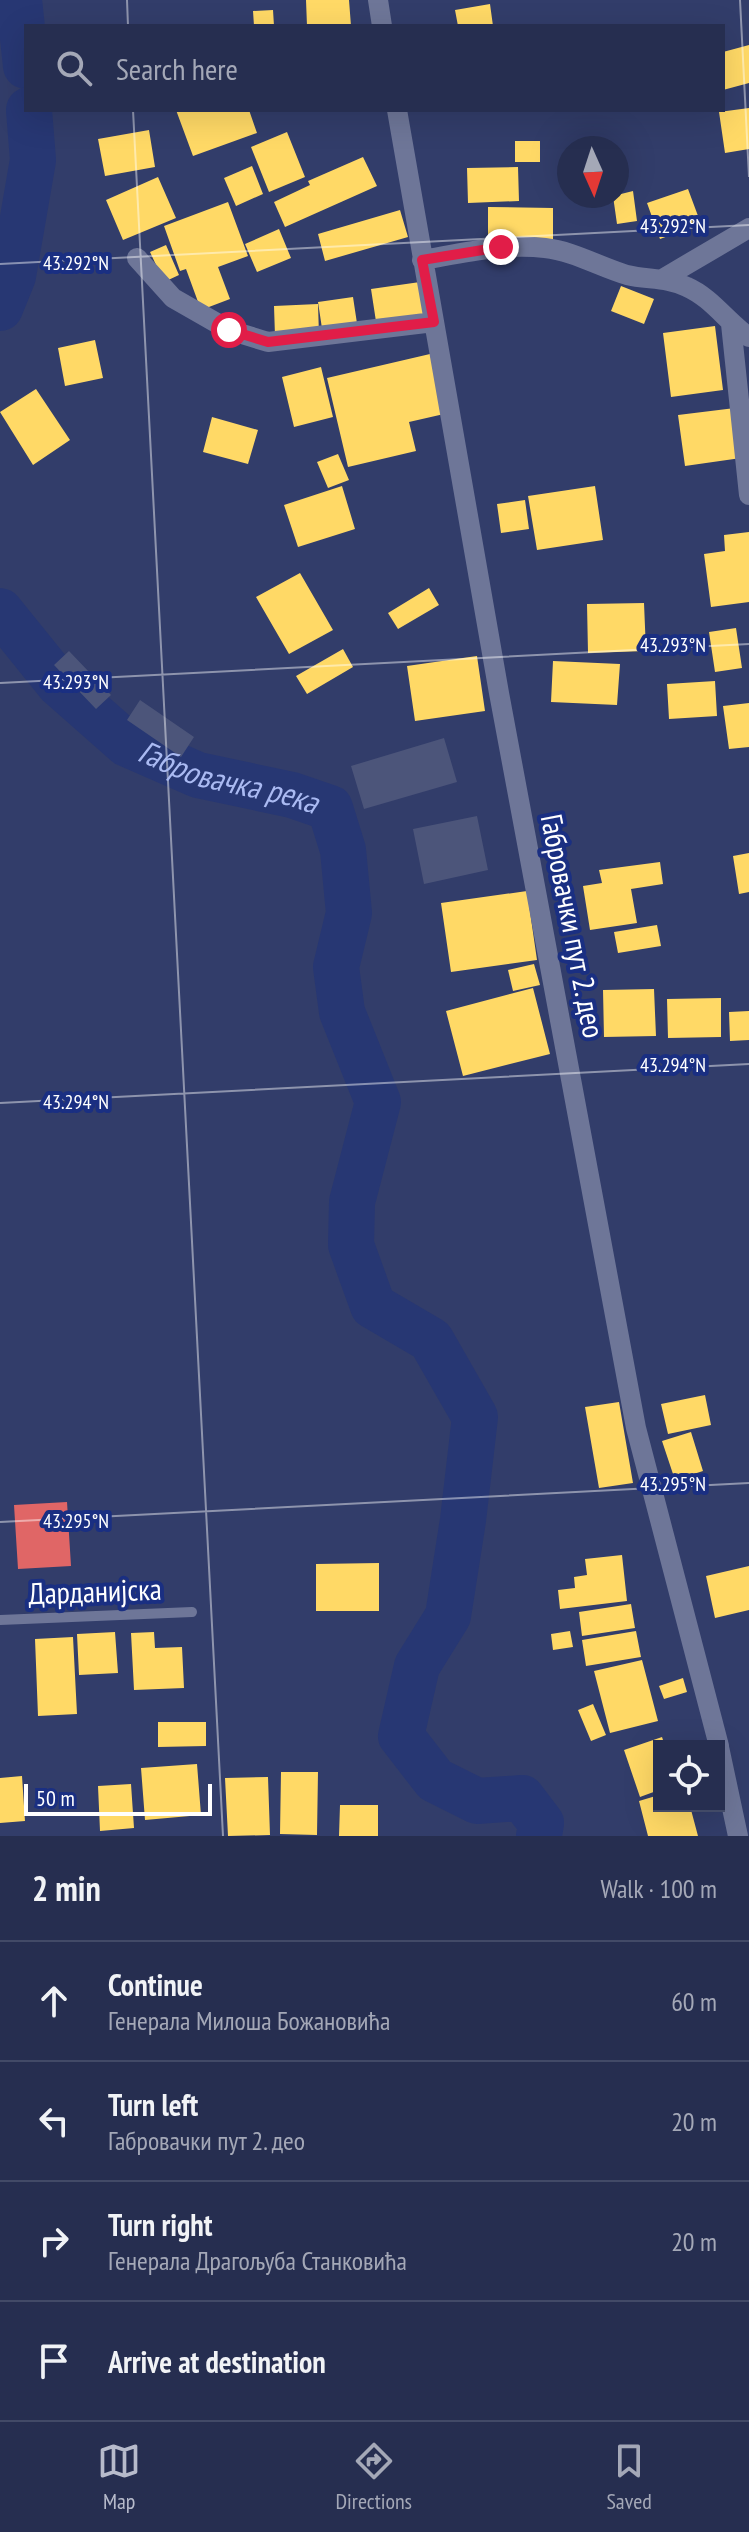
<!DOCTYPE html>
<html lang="en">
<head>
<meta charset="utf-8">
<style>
	body { margin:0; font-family:"PT Sans Narrow",sans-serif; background:#323a5a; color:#f1f3f6 }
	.controls { position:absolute; right:24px; bottom:24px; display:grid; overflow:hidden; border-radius:0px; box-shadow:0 8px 32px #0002 }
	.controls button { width:72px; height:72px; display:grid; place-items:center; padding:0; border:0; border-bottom:2px solid #424a67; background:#262e50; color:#f1f3f6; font:40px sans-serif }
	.compass { position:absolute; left:557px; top:136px; width:72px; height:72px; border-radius:50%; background:#262e50; box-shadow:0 8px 32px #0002; rotate:177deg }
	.scale { position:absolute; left:24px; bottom:20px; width:188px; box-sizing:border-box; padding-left:8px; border:4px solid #fff; border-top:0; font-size:22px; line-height:28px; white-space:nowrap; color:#fff; -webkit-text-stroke:6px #1a2f82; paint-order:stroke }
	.stop { position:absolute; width:24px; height:24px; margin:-18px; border:6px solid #e11d48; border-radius:50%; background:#fff }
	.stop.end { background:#e11d48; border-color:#fff; box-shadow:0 2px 8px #0008 }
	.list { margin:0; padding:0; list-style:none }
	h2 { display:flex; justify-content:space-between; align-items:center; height:104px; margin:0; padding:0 32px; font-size:34px }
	h2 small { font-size:26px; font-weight:400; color:#a4a8b7 }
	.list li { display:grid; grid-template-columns:52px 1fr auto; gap:24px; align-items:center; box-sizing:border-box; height:120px; padding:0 32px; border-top:2px solid #424a67 }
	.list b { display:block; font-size:30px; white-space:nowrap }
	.list p { margin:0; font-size:26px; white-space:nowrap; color:#a4a8b7 }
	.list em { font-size:26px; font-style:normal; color:#a4a8b7 }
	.icon { flex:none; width:44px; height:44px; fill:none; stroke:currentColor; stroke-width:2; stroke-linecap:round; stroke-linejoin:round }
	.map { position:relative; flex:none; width:749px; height:1836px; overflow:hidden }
	.search { position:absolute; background:#262e50; box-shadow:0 8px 32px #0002; left:24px; right:24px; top:24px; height:88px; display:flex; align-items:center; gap:20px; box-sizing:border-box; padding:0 28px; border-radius:0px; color:#a4a8b7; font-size:30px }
	.sheet { height:584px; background:#262e50 }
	nav { display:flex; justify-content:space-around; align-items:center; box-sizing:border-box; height:112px; border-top:2px solid #424a67; background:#262e50; font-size:22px; color:#a4a8b7 }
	nav a { display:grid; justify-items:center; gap:4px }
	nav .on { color:#b7bbcb }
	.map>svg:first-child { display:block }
</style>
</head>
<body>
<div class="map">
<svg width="749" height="1836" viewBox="0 0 749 1836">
	<rect width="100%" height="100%" fill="#323d6a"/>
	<path fill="#ffd966" d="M306,0H349L351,26H307Z
		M490,4L493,26H458L455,10Z
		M273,10L274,26H254L253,11Z
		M749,45V83L723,90V52Z
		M749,108V149L725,153L719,112Z
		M176,110H249L257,133L193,156Z
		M149,130L155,167L105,176L98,139Z
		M287,132L305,177L269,192L251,147Z
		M515,141H540V162H515Z
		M363,157L377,186L285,227L274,202L310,185L308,181Z
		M252,166L263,194L236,206L224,178Z
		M518,167L519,201L468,203L467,168Z
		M158,177L176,218L123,240L106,200Z
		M688,189L701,224L660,239L647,203Z
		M633,191L637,221L617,224L613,196Z
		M228,202L248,256L218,267L230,299L201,310L186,269L180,271L164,226Z
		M488,207L553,208V242L488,241Z
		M400,210L408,237L325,261L318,234Z
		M279,229L291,258L257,272L245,244Z
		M166,245L179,275L164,282L150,252Z
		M420,282L426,321L377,328L371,289Z
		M621,286L654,299L644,324L611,311Z
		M353,297L358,330L323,335L318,302Z
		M318,304L319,335L275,336L274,306Z
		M715,326L723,390L671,397L663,333Z
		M95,340L103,378L65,386L58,348Z
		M430,354L444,414L409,422L416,451L348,467L327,378Z
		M321,367L333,417L294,427L282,377Z
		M36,389L70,440L33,465L0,412Z
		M735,408L741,458L685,466L678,415Z
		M212,417L258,430L248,464L203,452Z
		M338,454L349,480L328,488L317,462Z
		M342,486L355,529L298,547L284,505Z
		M595,486L603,540L537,550L528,496Z
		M525,500L529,529L501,533L497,504Z
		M749,532V602L711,607L704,554L725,551L724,535Z
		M300,573L333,630L289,654L256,597Z
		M429,588L439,605L398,629L388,613Z
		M644,603L646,651L588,653L587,604Z
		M736,628L742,668L715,672L709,632Z
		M343,649L353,667L307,694L296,676Z
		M477,656L485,711L415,721L407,666Z
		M553,661L620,664L617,705L551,702Z
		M715,681L717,716L669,719L667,684Z
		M749,703V747L729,749L723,706Z
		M749,853V892L739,894L733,856Z
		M660,862L663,884L631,889L637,923L590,930L583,886L602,883L599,870Z
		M527,891L537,960L451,972L441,903Z
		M657,925L661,946L618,953L614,932Z
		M534,964L540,985L513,991L508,970Z
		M533,988L550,1054L463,1076L446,1011Z
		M654,989L656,1036L604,1037L603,990Z
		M721,998V1037L668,1038L667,999Z
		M749,1011V1040L730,1041L729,1012Z
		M705,1395L711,1425L668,1434L661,1404Z
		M619,1402L633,1483L599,1488L585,1407Z
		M691,1432L703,1471L675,1480L662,1441Z
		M622,1555L627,1601L560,1609L558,1590L575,1588L574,1577L587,1575L585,1559Z
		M379,1563V1611H316V1564Z
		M749,1566V1610L715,1618L706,1576Z
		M631,1604L635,1628L582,1636L579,1612Z
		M570,1631L573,1647L553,1650L551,1634Z
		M636,1631L641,1657L586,1666L582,1640Z
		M115,1632L118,1673L79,1675L77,1634Z
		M154,1632L155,1648L182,1647L184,1688L134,1690L131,1633Z
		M73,1637L77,1714L38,1716L35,1639Z
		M642,1660L658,1721L610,1733L594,1671Z
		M683,1678L687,1692L664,1699L659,1686Z
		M593,1704L606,1735L591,1741L578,1710Z
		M158,1722H206V1746L158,1747Z
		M662,1737L665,1746H659V1790L640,1797L624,1750Z
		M197,1764L201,1815L145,1820L141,1768Z
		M281,1772H318L317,1835L280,1834Z
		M22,1776L25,1821L0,1823V1778Z
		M268,1777L270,1835L228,1836L225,1778Z
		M131,1784L134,1828L100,1831L98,1786Z
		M659,1795V1806H690L698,1836H648L639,1801Z
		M340,1805H378V1836H339Z"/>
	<path fill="#e06666" d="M67,1502L71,1566L18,1569L14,1505Z"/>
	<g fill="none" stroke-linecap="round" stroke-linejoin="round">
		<g stroke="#273773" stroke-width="46">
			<path d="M19,0L26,66"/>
			<path d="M0,308L13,276L33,160L29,110"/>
			<path id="s1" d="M0,611L59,684L127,744L198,775L292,795L330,808L343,850L349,913L336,967L342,1012L378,1102L352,1202L351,1245L373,1306L431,1340L475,1417L463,1520L448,1616L417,1666L401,1736L435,1780L477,1801L522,1798L541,1823L539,1836"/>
		</g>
	</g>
	<path fill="#4c557a" d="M69,651L111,695L96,709L54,665Z
		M140,700L194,737L181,757L127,720Z
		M444,738L457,782L364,809L351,766Z
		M477,816L488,870L424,884L413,829Z"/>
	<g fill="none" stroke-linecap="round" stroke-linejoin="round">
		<path stroke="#6e7698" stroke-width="10" d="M0,1620L192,1612"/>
		<path stroke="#6e7698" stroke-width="20" d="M378,0L382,26
			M397,110L499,693L636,1428L719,1746
			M137,258L173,298L229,330L268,342L434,322
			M422,260C463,253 504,243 545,248C573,251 600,267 627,275C647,280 667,277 687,287C712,298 727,322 749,337
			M664,278L749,228
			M731,324L749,495
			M719,1747L738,1836"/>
	</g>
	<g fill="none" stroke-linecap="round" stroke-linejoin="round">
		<path stroke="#e11d48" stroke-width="10" d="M229,330L268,342L434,322L422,260L501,247"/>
	</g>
	<path fill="none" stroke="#fff" stroke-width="2" stroke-opacity="0.45" d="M127,0L128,26M740,0L749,177M133,110L223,1836M0,264L749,225M0,683L749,644M0,1103L749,1064M0,1522L749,1483"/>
	<g text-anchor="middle" stroke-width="8" stroke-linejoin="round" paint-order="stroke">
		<g font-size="30" fill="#fff" stroke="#1a2f82">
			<text transform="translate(572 926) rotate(79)" y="10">Габровачки пут 2. део</text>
			<text transform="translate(95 1592) rotate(-2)" y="10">Дарданијска</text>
		</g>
		<g font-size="32" font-style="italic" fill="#aabaf2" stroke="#1a2f82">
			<text dy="11" stroke="none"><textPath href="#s1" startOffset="292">Габровачка река</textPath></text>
		</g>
	</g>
	<g font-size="20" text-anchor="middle" fill="#fff" stroke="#1a2f82" stroke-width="8" stroke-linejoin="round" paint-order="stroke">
		<text x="673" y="233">43.292°N</text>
		<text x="76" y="270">43.292°N</text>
		<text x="673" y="652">43.293°N</text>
		<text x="76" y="689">43.293°N</text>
		<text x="673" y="1072">43.294°N</text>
		<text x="76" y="1109">43.294°N</text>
		<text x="673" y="1491">43.295°N</text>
		<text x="76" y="1528">43.295°N</text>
	</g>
</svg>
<div class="controls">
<button><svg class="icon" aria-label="locate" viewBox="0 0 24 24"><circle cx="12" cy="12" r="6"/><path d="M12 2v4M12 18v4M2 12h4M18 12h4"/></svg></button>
</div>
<svg class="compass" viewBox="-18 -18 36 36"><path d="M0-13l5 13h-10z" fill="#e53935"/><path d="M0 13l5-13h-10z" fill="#a4a8b7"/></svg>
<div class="scale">50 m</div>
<div class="stop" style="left:229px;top:330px"></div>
<div class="stop end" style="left:501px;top:247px"></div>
<div class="search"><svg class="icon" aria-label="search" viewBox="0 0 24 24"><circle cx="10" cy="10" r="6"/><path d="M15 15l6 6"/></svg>Search here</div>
</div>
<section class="sheet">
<h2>2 min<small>Walk · 100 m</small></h2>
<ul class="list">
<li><svg class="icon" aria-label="ahead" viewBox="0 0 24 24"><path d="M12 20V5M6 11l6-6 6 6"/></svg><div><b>Continue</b><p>Генерала Милоша Божановића</p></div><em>60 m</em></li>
<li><svg class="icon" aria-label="left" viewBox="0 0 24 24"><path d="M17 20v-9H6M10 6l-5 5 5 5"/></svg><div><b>Turn left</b><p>Габровачки пут 2. део</p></div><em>20 m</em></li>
<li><svg class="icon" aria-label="right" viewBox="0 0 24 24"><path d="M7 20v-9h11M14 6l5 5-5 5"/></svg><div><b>Turn right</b><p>Генерала Драгољуба Станковића</p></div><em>20 m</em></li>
<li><svg class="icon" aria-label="arrive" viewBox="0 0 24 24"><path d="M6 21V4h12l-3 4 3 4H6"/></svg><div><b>Arrive at destination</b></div></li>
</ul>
</section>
<nav>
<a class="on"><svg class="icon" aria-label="map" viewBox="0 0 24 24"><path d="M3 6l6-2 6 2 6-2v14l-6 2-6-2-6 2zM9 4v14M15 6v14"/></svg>Map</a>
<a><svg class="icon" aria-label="directions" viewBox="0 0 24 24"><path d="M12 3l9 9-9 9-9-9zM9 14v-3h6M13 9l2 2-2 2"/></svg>Directions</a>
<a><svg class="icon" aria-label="saved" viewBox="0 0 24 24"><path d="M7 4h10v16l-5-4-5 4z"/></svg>Saved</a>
</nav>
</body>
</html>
